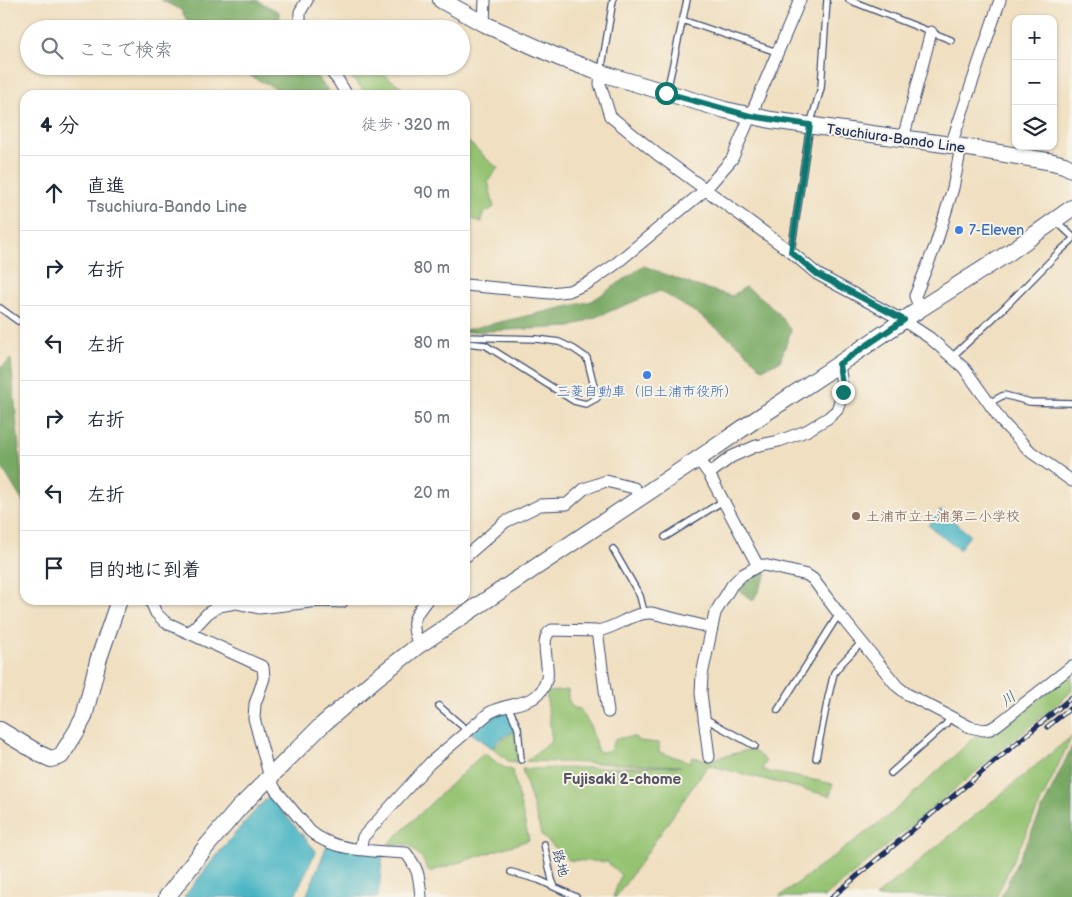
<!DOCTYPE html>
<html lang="ja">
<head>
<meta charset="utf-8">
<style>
	body { margin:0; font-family:"Balsamiq Sans","Klee One",sans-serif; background:#f6f6f7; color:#1f2937 }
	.controls { position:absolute; right:15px; top:15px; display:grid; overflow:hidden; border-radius:10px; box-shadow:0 1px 4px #0004 }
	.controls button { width:45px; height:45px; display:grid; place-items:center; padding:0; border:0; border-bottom:1px solid #e0e1e3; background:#fff; color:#1f2937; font:25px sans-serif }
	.stop { position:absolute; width:15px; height:15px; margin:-11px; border:4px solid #0f766e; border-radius:50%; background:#fff }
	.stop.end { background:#0f766e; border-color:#fff; box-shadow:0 1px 5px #0008 }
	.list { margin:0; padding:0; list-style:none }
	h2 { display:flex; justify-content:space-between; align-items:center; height:65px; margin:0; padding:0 20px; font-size:21px }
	h2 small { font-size:16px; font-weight:400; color:#747a83 }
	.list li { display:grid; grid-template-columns:32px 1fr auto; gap:15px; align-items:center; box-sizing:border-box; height:75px; padding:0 20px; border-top:1px solid #e0e1e3 }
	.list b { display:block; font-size:19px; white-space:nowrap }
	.list p { margin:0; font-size:16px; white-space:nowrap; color:#747a83 }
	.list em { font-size:16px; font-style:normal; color:#747a83 }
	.icon { flex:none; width:28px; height:28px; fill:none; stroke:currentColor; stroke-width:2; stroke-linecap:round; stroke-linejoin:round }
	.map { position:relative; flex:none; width:1072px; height:897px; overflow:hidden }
	.search { position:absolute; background:#fff; box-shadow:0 1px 4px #0004; left:20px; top:20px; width:450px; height:55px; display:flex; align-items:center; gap:12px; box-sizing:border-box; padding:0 18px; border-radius:28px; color:#747a83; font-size:19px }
	.panel { position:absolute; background:#fff; box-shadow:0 1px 4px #0004; left:20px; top:90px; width:450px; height:515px; border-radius:15px }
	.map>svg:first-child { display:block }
</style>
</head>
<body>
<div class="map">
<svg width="1072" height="897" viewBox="0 0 1072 897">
	<rect width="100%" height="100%" fill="#f7f3e8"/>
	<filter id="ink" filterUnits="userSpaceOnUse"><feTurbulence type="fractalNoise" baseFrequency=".02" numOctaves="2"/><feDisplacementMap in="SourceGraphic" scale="10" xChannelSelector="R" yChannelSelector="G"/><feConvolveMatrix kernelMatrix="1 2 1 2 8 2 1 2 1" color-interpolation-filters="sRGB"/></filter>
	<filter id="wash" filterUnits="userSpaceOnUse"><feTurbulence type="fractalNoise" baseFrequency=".0096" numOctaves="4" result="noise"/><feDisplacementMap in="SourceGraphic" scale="20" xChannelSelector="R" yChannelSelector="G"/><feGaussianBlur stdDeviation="1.12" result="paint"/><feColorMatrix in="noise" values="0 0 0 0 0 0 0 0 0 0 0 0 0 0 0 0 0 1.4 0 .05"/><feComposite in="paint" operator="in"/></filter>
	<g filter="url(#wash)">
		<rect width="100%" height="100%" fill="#f0dfc0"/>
		<path fill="#95c372" stroke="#587968" d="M335,66H350L357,72L362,66C376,66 401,87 412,95H368L348,74L343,76Z
			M465,139L484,156V157L498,168L488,181L494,207L482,215V222L465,217Z
			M1072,673V691L1062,700L825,897H779L892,813L977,735H985L1000,730Z
			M568,690V699L572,707L580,709L590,725L598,752L611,751C612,735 622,738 635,737L638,741L659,743V752L690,762L692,757L709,760L752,749L766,761L762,769L769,772L814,780L833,784L830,796L708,765L616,897H613L621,875L607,862L569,860L542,836L522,769L681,766L526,761L552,741L546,692L559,691Z
			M515,731L518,759L516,762L508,761L493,748L500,742Z
			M1072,736L996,897H875Z
			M484,753L503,767L512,770L529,840L429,872L422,858L409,845L388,844Z"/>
		<path fill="#78a964" stroke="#4a6c61" d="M161,0H256L279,12L280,29H192L181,10Z
			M247,66H308L328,90V95H296L281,91L250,76Z
			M644,266L693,285L732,296L745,287C765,298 779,312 791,331L780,361L762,369L740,346L698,314L660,291L571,327L465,332V330L592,301Z
			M11,359L24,504L0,464V368Z
			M758,570H764L767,574L753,601L736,588L744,579Z
			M1072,746V897H1001Z"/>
		<path fill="#48b5c4" stroke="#327291" d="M940,510L970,535L959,550L928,525Z
			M507,707L515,730L499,740L492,748L470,732Z
			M269,796L316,851L294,897H184C211,862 238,828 269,796Z
			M327,845L383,854L378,897H306Z"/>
	</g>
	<g filter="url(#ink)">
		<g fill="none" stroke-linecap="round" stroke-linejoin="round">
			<defs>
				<path id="lane" d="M849,0L951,40
					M682,20L777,52
					M601,72L613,0
					M667,91L687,0
					M1057,222L1072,236
					M791,252L810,125L821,88L827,0
					M0,308L18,321
					M465,337L537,339L559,342L574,349L587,358L597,398L586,404L574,401L485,345L465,343
					M952,357L1005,307L1059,252L1072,240
					M989,403L1004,395L1030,402L1072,403
					M665,537L723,501
					M613,549L640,596L644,612
					M439,706L469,732
					M508,706L518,728L521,760
					M778,710L839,614
					M704,718L755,746
					M816,758L828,698L834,673L840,665L862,642
					M891,773L946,724L950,717
					M544,844L552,880L555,887
					M511,872L539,880L576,897"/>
				<path id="street" d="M484,24L485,0
					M300,29V12L307,0
					M326,66L338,80L347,95
					M601,73L600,84L610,116L657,154L791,252L817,274L904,321L930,338L964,368L1003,423L1031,452L1072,481
					M903,139L931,32
					M951,145L1000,0
					M465,285L550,293L569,291L590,282L613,266L705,190L732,159L800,0
					M920,309L915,296L936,244L953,188L961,147
					M698,459L709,474L758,566
					M709,474L731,457L756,446L779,441L806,431L828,418L837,410L843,392L839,364
					M465,557L505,522L540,505L567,504L584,489L606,481L634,488L641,497
					M150,600L156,613L165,622L263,667L264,678L255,704L254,718L270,778L275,789L310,831C333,852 376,851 406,853C419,870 419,876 421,897
					M597,631L608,712
					M189,633L208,613L219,606L236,603L259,608L319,601L342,602
					M419,645C410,624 412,618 427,600
					M709,757L701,693L702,675L715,613L732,585L742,575L758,566L764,565L807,575L813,579L839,614L897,686L907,694L970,727L984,730L990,729L997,725L1072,666
					M360,849L363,837L430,763L489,713C511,700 539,709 547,678C550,665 538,637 552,630L597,631C617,628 632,612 652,613L712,628"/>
				<path id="secondary" d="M441,0L484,24L560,58L601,73L725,110L771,120L951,145L1053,162L1064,165L1072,169
					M0,730L42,755L51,759L61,756L76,732L84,717L98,661L119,600
					M167,897L205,848L239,808L322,725L374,680L419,645L698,459L752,422L839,364L920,309L1010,252L1072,208"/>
			</defs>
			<use href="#lane" stroke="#3b496d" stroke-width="8"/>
			<use href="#street" stroke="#3b496d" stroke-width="13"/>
			<use href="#secondary" stroke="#3b496d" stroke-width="18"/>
			<use href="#lane" stroke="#fff" stroke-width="5.5"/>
			<use href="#street" stroke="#fff" stroke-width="11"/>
			<use href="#secondary" stroke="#fff" stroke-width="16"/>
			<defs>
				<path id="rail" d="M1047,727L1072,707
					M832,897L1072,697"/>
			</defs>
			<use href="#rail" stroke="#1b2f5e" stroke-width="5"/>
			<use href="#rail" stroke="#f7f3e8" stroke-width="3" stroke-dasharray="9" stroke-linecap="butt"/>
		</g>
	</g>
	<g fill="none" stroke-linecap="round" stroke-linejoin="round" filter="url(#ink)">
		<path stroke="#0f766e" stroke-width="6" d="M666,93L750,116L810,125L791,252L817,274L904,320L839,364L843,392"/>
	</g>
	<g fill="#3f7fe0" stroke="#f7f3e8" stroke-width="2">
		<circle cx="959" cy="230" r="5"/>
		<circle cx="647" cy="375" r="5"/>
	</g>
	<circle fill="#8d6e63" stroke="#f7f3e8" stroke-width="2" cx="856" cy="516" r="5"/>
	<g text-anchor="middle" stroke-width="4" stroke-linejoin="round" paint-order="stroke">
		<g font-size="14" fill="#1b2f5e" stroke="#f7f3e8">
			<text transform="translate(896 138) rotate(8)" y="5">Tsuchiura-Bando Line</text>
			<text transform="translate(561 863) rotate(75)" y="5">路地</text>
		</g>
		<g font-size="14" fill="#366cbe" stroke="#f7f3e8" text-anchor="start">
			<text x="969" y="235">7-Eleven</text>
			<text x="647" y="396" text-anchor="middle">三菱自動車（旧土浦市役所）</text>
		</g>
		<g font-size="14" fill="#785e54" stroke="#f7f3e8" text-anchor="start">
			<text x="866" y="521">土浦市立土浦第二小学校</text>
		</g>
		<g font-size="15" font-style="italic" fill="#28577d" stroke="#f7f3e8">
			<text transform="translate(1008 699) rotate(-38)" y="5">川</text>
		</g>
		<g font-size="15" font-weight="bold" fill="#575467" stroke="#f7f3e8">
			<text x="622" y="784">Fujisaki 2-chome</text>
		</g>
	</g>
</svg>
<div class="controls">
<button>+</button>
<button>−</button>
<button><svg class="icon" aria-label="layers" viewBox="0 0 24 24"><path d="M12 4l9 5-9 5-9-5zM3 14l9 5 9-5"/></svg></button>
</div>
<div class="stop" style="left:666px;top:93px"></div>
<div class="stop end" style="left:843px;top:392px"></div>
<div class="search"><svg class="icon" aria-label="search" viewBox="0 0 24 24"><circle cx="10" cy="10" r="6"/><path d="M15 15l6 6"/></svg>ここで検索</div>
<section class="panel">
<h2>4 分<small>徒歩 · 320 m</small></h2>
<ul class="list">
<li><svg class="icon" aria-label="ahead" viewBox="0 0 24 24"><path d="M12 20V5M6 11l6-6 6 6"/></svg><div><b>直進</b><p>Tsuchiura-Bando Line</p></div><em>90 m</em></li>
<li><svg class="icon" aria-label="right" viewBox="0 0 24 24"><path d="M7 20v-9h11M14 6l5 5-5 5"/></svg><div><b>右折</b></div><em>80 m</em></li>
<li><svg class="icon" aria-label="left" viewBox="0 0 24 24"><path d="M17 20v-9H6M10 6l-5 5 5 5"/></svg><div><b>左折</b></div><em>80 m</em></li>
<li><svg class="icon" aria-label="right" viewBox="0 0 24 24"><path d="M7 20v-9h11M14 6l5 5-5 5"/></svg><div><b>右折</b></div><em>50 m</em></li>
<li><svg class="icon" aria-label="left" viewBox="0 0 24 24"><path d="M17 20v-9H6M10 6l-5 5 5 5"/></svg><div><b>左折</b></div><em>20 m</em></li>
<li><svg class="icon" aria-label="arrive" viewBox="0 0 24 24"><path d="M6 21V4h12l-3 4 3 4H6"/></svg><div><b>目的地に到着</b></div></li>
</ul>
</section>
</div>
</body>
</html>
